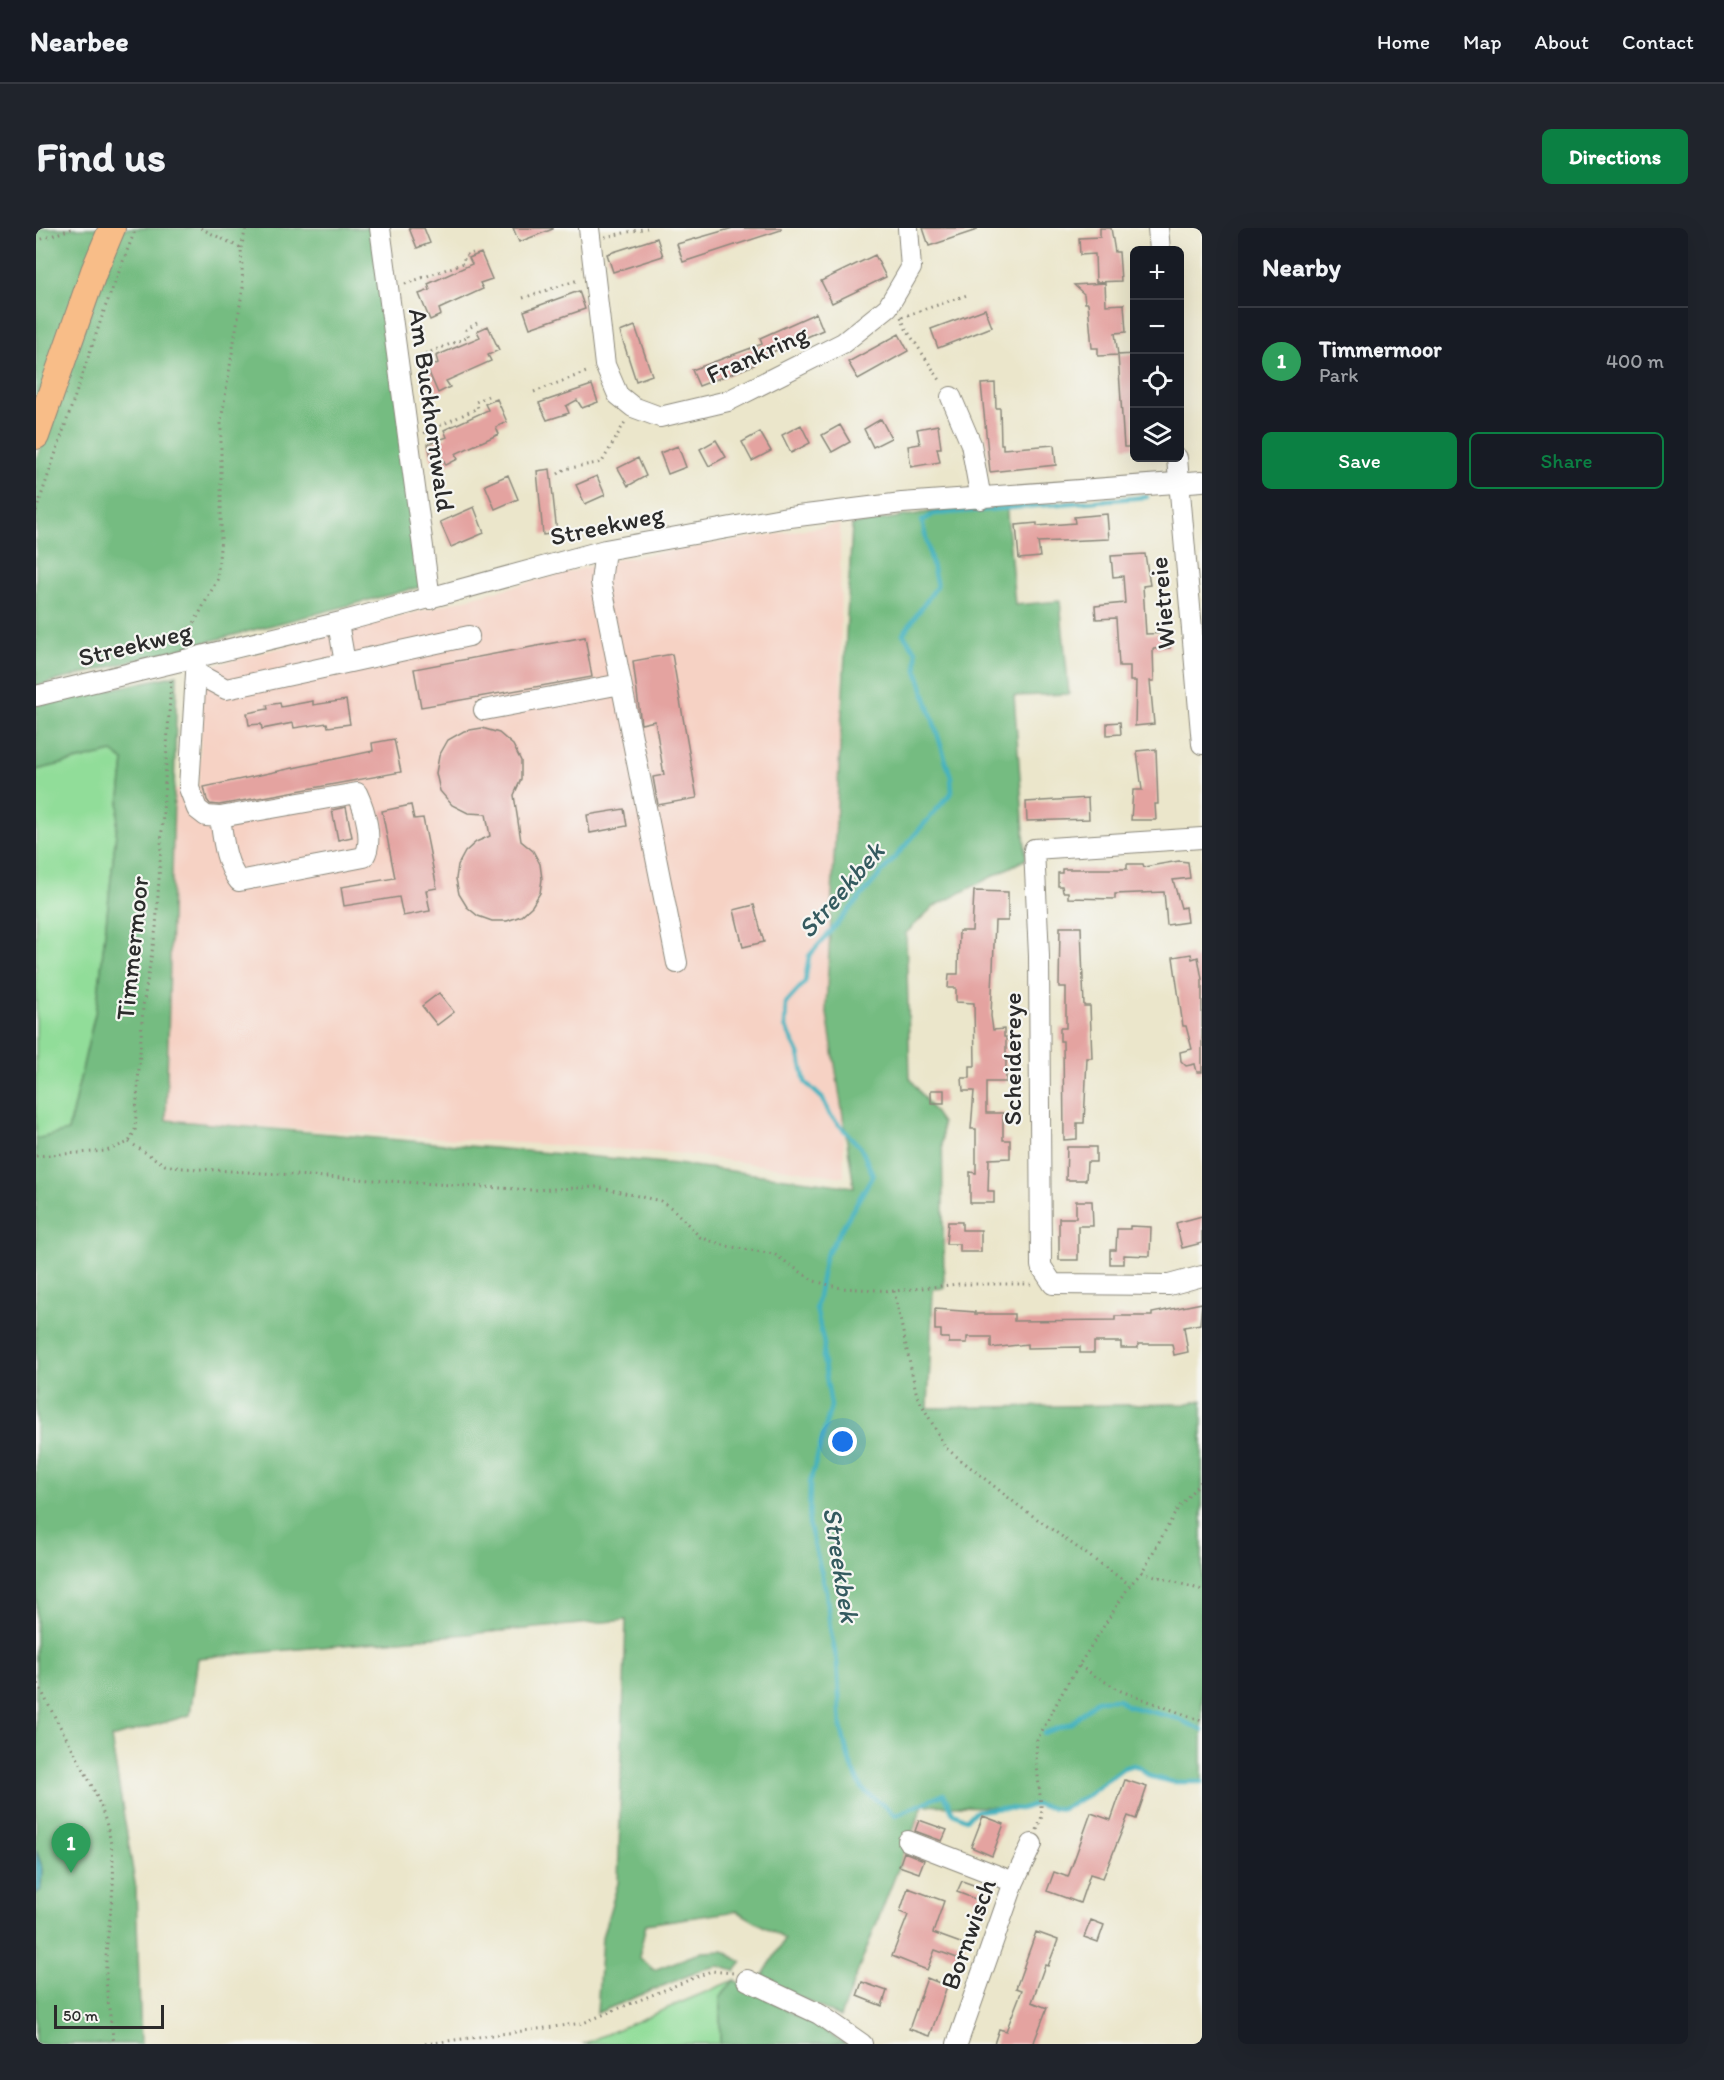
<!DOCTYPE html>
<html lang="en">
<head>
<meta charset="utf-8">
<style>
	body { margin:0; font-family:Itim,sans-serif; background:#20242c; color:#f1f3f6 }
	.controls { position:absolute; right:18px; top:18px; display:grid; overflow:hidden; border-radius:9px; box-shadow:0 6px 24px #0002 }
	.controls button { width:54px; height:54px; display:grid; place-items:center; padding:0; border:0; border-bottom:2px solid #363941; background:#171b24; color:#f1f3f6; font:30px sans-serif }
	.scale { position:absolute; left:18px; bottom:15px; width:110px; box-sizing:border-box; padding-left:6px; border:3px solid #2b2b2b; border-top:0; font-size:16px; line-height:21px; white-space:nowrap; color:#2b2b2b; -webkit-text-stroke:4px #f6f6f2; paint-order:stroke }
	.you { position:absolute; left:807px; top:1214px; width:21px; height:21px; margin:-15px; border:4px solid #fff; border-radius:50%; background:#1a73e8; box-shadow:0 0 0 9px #1a73e833 }
	.badge { display:grid; place-items:center; width:39px; height:39px; border-radius:50%; background:#0b8043; color:#fff; font-size:20px; font-weight:700 }
	.pin { position:absolute; translate:-50% -50px; filter:drop-shadow(0 2px 3px #0008) }
	.pin::after { content:''; position:absolute; top:32px; width:21px; height:18px; background:inherit; clip-path:polygon(0 0,100% 0,50% 100%) }
	.list { margin:0; padding:0; list-style:none }
	h2 { display:flex; justify-content:space-between; align-items:center; height:78px; margin:0; padding:0 24px; font-size:26px }
	h2 small { font-size:20px; font-weight:400; color:#9ea1a6 }
	.list li { display:grid; grid-template-columns:39px 1fr auto; gap:18px; align-items:center; box-sizing:border-box; height:108px; padding:0 24px; border-top:2px solid #363941 }
	.list b { display:block; font-size:22px; white-space:nowrap }
	.list p { margin:0; font-size:20px; white-space:nowrap; color:#9ea1a6 }
	.list em { font-size:20px; font-style:normal; color:#9ea1a6 }
	.actions { display:flex; gap:12px; padding:18px 24px }
	.actions a { flex:1; padding:14px 0; border:2px solid #0b8043; border-radius:9px; text-align:center; font-size:21px; color:#0b8043 }
	.actions .main { background:#0b8043; color:#fff }
	.icon { flex:none; width:33px; height:33px; fill:none; stroke:currentColor; stroke-width:2; stroke-linecap:round; stroke-linejoin:round }
	.map { position:relative; flex:none; width:1166px; height:1816px; overflow:hidden; border-radius:9px }
	header { display:flex; align-items:center; gap:36px; box-sizing:border-box; height:84px; padding:0 30px; background:#171b24; border-bottom:2px solid #363941 }
	header strong { font-size:28px }
	nav { display:flex; gap:33px; margin-inline-start:auto; font-size:21px }
	.intro { display:flex; align-items:center; justify-content:space-between; box-sizing:border-box; height:144px; padding:0 36px }
	h1 { margin:0; font-size:42px }
	.button { padding:15px 27px; border-radius:9px; background:#0b8043; color:#fff; font-size:21px; font-weight:700 }
	main { display:flex; gap:36px; padding:0 36px }
	aside { flex:1; background:#171b24; border-radius:9px; box-shadow:0 6px 24px #0002 }
	.map>svg:first-child { display:block }
</style>
</head>
<body>
<header>
<strong>Nearbee</strong>
<nav><a>Home</a><a>Map</a><a>About</a><a>Contact</a></nav>
</header>
<div class="intro"><h1>Find us</h1><a class="button">Directions</a></div>
<main>
<div class="map">
<svg width="1166" height="1816" viewBox="0 0 1166 1816">
	<rect width="100%" height="100%" fill="#f6f6f2"/>
	<filter id="ink" filterUnits="userSpaceOnUse"><feTurbulence type="fractalNoise" baseFrequency=".0167" numOctaves="2"/><feDisplacementMap in="SourceGraphic" scale="12" xChannelSelector="R" yChannelSelector="G"/><feConvolveMatrix kernelMatrix="1 2 1 2 8 2 1 2 1" color-interpolation-filters="sRGB"/></filter>
	<filter id="wash" filterUnits="userSpaceOnUse"><feTurbulence type="fractalNoise" baseFrequency=".008" numOctaves="4" result="noise"/><feDisplacementMap in="SourceGraphic" scale="24" xChannelSelector="R" yChannelSelector="G"/><feGaussianBlur stdDeviation="1.35" result="paint"/><feColorMatrix in="noise" values="0 0 0 0 0 0 0 0 0 0 0 0 0 0 0 0 0 1.4 0 .05"/><feComposite in="paint" operator="in"/></filter>
	<g filter="url(#wash)">
		<rect width="100%" height="100%" fill="#ebe6cb"/>
		<path fill="#f6d2c4" d="M804,296L808,949L639,925L129,892L138,562L162,558L168,440L582,331Z"/>
		<path fill="#91dd99" stroke="#5e8462" stroke-width="1.5" d="M76,524L88,533L61,777L32,903L0,911V542Z
			M698,1752L684,1770V1816H547Z"/>
		<path fill="#74bc81" stroke="#507456" stroke-width="1.5" d="M0,0H67L0,182Z
			M85,0H337L388,358L0,458V232Z
			M970,275L979,377L1024,373L1033,466L978,468L990,631L897,679L870,705L874,850L906,895L908,1060L897,1061L892,1180L1149,1176L1166,1172V1554H1136L1113,1548L1103,1539L1097,1537L1087,1540L1052,1567L1026,1581L997,1577L988,1580L887,1577L804,1789L725,1750L749,1711L701,1683L610,1696L603,1729L618,1742L666,1724L687,1723L706,1734L699,1743L682,1738L668,1741L561,1785L566,1709L582,1655L590,1392L162,1430L154,1487L75,1510L100,1661L105,1816H0V1666L5,1662L6,1639L0,1622V911L32,903L61,777L88,533L76,524L0,542V477L141,447L130,892L641,936L818,959L790,779L816,297L905,282Z
			M698,1752L797,1808L810,1816H684V1770Z"/>
		<path fill="#44b2bf" stroke="#386e75" stroke-width="1.5" d="M0,1622L6,1639L5,1662L0,1666Z"/>
		<g fill="none" stroke-linecap="round" stroke-linejoin="round">
			<path stroke="#44b2bf" stroke-width="4.5" d="M1111,269L898,286L886,293L901,358L867,406L880,423L881,442L915,549L916,564L773,728L769,754L750,775L749,798L763,826L769,854L787,871L794,887L825,920L837,947L789,1029L780,1080L788,1116L787,1130L795,1178L774,1255L773,1296L790,1363L794,1400L801,1434L805,1499L813,1532L826,1561L860,1587L908,1566L917,1585L930,1591L941,1583L964,1580L984,1581L997,1577L1026,1581L1052,1567L1087,1540L1097,1537L1103,1539L1113,1548L1136,1554H1166
				M1008,1505L1036,1495L1061,1472L1082,1471L1091,1478L1140,1490L1166,1502"/>
		</g>
		<g id="blocks">
			<path fill="#e4a3a0" d="M373,0H388L394,15L381,20Z
				M477,0H517V1L483,14Z
				M697,0H745V2L647,34L641,16Z
				M887,0H941V2L893,18Z
				M1064,0H1075L1079,24H1083L1085,53L1060,54L1059,26L1044,27L1043,10L1064,9Z
				M621,10L627,28L577,44L571,26Z
				M445,25L456,51L444,55L447,61L403,81L405,87L394,92L383,66L394,62L392,56L436,36L433,30Z
				M839,27L850,49L796,75L785,53Z
				M1069,55L1070,77L1088,76L1090,104L1079,105L1082,127L1062,128V120H1056L1052,75H1049L1048,66L1038,57Z
				M543,63L549,81L494,100L488,83Z
				M949,81L956,99L902,120L895,101Z
				M780,85L787,102L716,133L718,137L663,158L656,142L726,116L724,110Z
				M452,98L463,122L452,127L455,133L410,153L414,159L402,165L391,140L402,135L400,128L444,109L441,103Z
				M599,98L616,147L600,153L584,104Z
				M863,106L872,123L822,151L812,134Z
				M1098,126V219H1088L1082,127Z
				M959,155L960,180H964L965,216H967V221L1018,217L1020,237L954,244L945,156Z
				M556,157L562,174L546,180L541,172L530,178L533,185L511,192L503,175Z
				M461,171L471,194L460,199L463,206L419,226L422,231L410,237L406,229L396,233L392,216L411,209L408,202L452,182L449,176Z
				M845,191L855,210L837,219L828,201Z
				M765,197L774,215L755,225L746,207Z
				M804,197L814,214L796,224L786,207Z
				M902,197L905,220H901L904,234L875,239L872,218L884,216L881,201Z
				M724,204L735,223L716,233L706,214Z
				M680,212L690,229L673,238L664,221Z
				M642,218L650,239L632,246L624,225Z
				M602,230L610,248L592,258L582,240Z
				M514,241L521,305L507,307L501,243Z
				M472,247L482,271L459,281L449,257Z
				M561,248L569,267L549,276L540,257Z
				M438,279L448,305L415,319L404,294Z
				M1071,286L1073,311L1002,314L1004,329L983,331L980,297L1001,295V298L1039,295L1038,289Z
				M1109,326L1114,357L1107,358L1110,406L1133,405L1134,420L1117,421L1118,453H1114L1118,496L1099,498L1100,453H1094V438H1083L1080,390L1060,391L1059,378L1089,375L1087,348L1077,349L1075,328Z
				M549,409L556,449L385,479L378,441Z
				M636,426L661,570L622,577L617,549L628,547L619,493L605,496L597,433Z
				M310,472L314,496L292,499L291,495L258,500L257,495L226,501L225,496L213,497L211,485L232,481L231,477L244,475L245,479L277,473V477Z
				M1084,494L1085,506L1071,507V495Z
				M446,500L463,505L477,517L485,533V551L478,567L485,613L497,623L504,636L506,651L504,665L496,678L485,688L471,693H456L442,688L431,679L423,666L420,651L422,637L429,624L440,614L454,608L450,586L432,585L416,577L404,563L400,545L403,528L412,512L428,503Z
				M358,511L365,544L183,577L174,576L171,572L168,559L337,523L336,515Z
				M1120,521L1122,576H1119L1120,592H1095L1097,562H1106L1101,523Z
				M1052,570L1053,591L991,593L990,574Z
				M375,577L378,591L387,590L401,660L390,662L394,683L367,688L363,669L308,678L305,659L359,650L346,583Z
				M310,579L316,609L302,612L296,582Z
				M588,581L591,598L554,605L551,587Z
				M1143,633L1152,634L1154,650L1137,652L1145,680L1149,679L1151,694L1131,697L1128,664L1079,666V671L1032,670V664H1027L1026,658H1022V645H1026V641H1091V636H1107L1108,639Z
				M938,663L972,664V693H959L955,788L957,802L968,801V809H970V854H950V885H967V912H974V930L953,931L952,963H958V975H934V944L940,945V901H935L938,863H927L926,850H934V838H939L938,775L920,774V760H912L913,746H922L923,703H936Z
				M718,677L728,714L707,719L698,682Z
				M1024,699H1045L1048,778H1054L1056,830H1051L1048,895H1041V911L1028,912L1027,813H1024V800H1030V759H1023Z
				M1155,726L1156,731L1162,729L1166,751V844H1161L1159,836L1150,838L1145,833L1144,824L1156,821L1150,798H1147L1137,729Z
				M403,765L418,784L401,797L386,778Z
				M895,862H908V875H895Z
				M1031,919H1060V934H1051L1050,952H1030Z
				M1040,973H1056L1057,998H1042V1032H1023V990H1040Z
				M1166,988V1015L1146,1020L1140,995Z
				M912,994H926V1002H945V1024H924V1016H910Z
				M1094,998L1115,999L1114,1028L1088,1027V1036H1074V1022H1080L1081,1001H1094Z
				M1166,1075L1164,1096L1148,1099L1152,1124L1138,1127L1136,1116H1102V1120H1085V1114H1058V1125H1044V1119L991,1120V1116L955,1120V1109H931V1115H913V1110H905V1102H899V1081L939,1084V1086H978V1093L1079,1092V1088H1116V1085Z
				M1089,1552L1111,1559L1100,1591L1092,1588L1067,1650L1054,1646L1044,1675L1011,1663L1018,1644L1032,1649L1055,1585L1075,1592Z
				M947,1588L968,1596L956,1628L935,1619Z
				M883,1592L911,1602L906,1613L879,1603Z
				M868,1624L888,1632L883,1645L863,1638Z
				M926,1653L946,1660L942,1672L921,1664Z
				M872,1660L908,1673L897,1705L930,1717L924,1731L899,1722L891,1742L856,1728L872,1687L864,1684Z
				M1055,1692L1068,1697L1062,1714L1048,1709Z
				M1000,1704L1022,1712L1012,1738L1009,1737L996,1774L1011,1780L998,1814L1000,1816H958L963,1801L970,1803L986,1762L980,1760Z
				M891,1750L911,1758L894,1808L873,1801Z
				M826,1754L851,1763L846,1778L821,1768Z"/>
		</g>
	</g>
	<g filter="url(#ink)">
		<use href="#blocks" fill-opacity="0" stroke="#8b887b" stroke-width="1.5"/>
		<g fill="none" stroke-linecap="round" stroke-linejoin="round">
			<defs>
				<path id="minor" d="M344,0L394,371
					M553,0L569,137L582,167L597,179L624,189L692,173L807,115L852,79L875,40L872,0
					M1122,0L1124,22
					M915,169L935,216L945,271
					M1141,230L1166,516
					M569,322L565,354L641,735
					M302,395L309,435
					M161,429L153,560L161,581L170,588L184,589L321,565C329,582 338,613 328,629L203,653C189,636 187,610 184,589
					M160,445L190,461L433,408
					M0,468L305,394L569,322L746,290L866,275L1166,253
					M448,482L585,456
					M1166,610L998,621L1003,728L1005,1038L1017,1056L1133,1057L1166,1048
					M872,1613L978,1654
					M711,1752L783,1786L826,1816
					M921,1816L978,1654L996,1616"/>
				<path id="major" d="M0,208L58,43L76,0"/>
			</defs>
			<use href="#minor" stroke="#8b887b" stroke-width="22"/>
			<use href="#major" stroke="#8b887b" stroke-width="28"/>
			<path stroke="#8b887b" stroke-width="3" stroke-dasharray="1.5 4.5" stroke-linecap="butt" d="M569,9L611,0
				M0,13L38,0
				M205,20L210,0
				M369,56L428,35V28L437,25
				M487,70L542,52
				M865,89L870,101L906,155
				M866,89L934,66
				M378,130L433,109L430,102L441,95
				M498,164L553,143
				M388,205L442,180L440,174L452,168
				M522,246L529,241L566,234L589,194
				M0,283L70,77L100,0
				M147,416L181,352L185,310V193L207,59L205,20L164,0
				M93,914L129,937L147,940L496,962L561,959L625,973L637,981L664,1009L690,1018L738,1026L778,1053L805,1060L858,1063L923,1056H997
				M0,928L70,923L93,914L99,902L107,778L120,700L135,453
				M858,1063L881,1168L910,1220L983,1278L1094,1357
				M1106,1344L1166,1362
				M1043,1438L1085,1463L1166,1493
				M0,1450C23,1506 65,1556 75,1616C83,1661 68,1704 70,1748C71,1771 75,1794 78,1816
				M1001,1602L1006,1588L1000,1528L1001,1512L1031,1456L1094,1357L1106,1344L1142,1280L1166,1252
				M389,1816L547,1795L675,1743L697,1745"/>
			<use href="#minor" stroke="#fff" stroke-width="20"/>
			<use href="#major" stroke="#f8bd88" stroke-width="26"/>
		</g>
	</g>
	<g text-anchor="middle" stroke-width="4.5" stroke-linejoin="round" paint-order="stroke">
		<g font-size="26" fill="#2b2b2b" stroke="#f6f6f2">
			<text transform="translate(721 126) rotate(-24)" y="9">Frankring</text>
			<text transform="translate(396 182) rotate(82)" y="9">Am Buckhornwald</text>
			<text transform="translate(571 297) rotate(-12)" y="9">Streekweg</text>
			<text transform="translate(1126 375) rotate(-95)" y="9">Wietreie</text>
			<text transform="translate(99 416) rotate(-14)" y="9">Streekweg</text>
			<text transform="translate(96 720) rotate(-84)" y="9">Timmermoor</text>
			<text transform="translate(976 831) rotate(-90)" y="9">Scheidereye</text>
			<text transform="translate(932 1706) rotate(-70)" y="9">Bornwisch</text>
		</g>
		<g font-size="27" font-style="italic" fill="#345a5f" stroke="#f6f6f2">
			<text transform="translate(805 662) rotate(-49)" y="9">Streekbek</text>
			<text transform="translate(805 1337) rotate(81)" y="9">Streekbek</text>
		</g>
	</g>
</svg>
<div class="controls">
<button>+</button>
<button>−</button>
<button><svg class="icon" aria-label="locate" viewBox="0 0 24 24"><circle cx="12" cy="12" r="6"/><path d="M12 2v4M12 18v4M2 12h4M18 12h4"/></svg></button>
<button><svg class="icon" aria-label="layers" viewBox="0 0 24 24"><path d="M12 4l9 5-9 5-9-5zM3 14l9 5 9-5"/></svg></button>
</div>
<div class="scale">50 m</div>
<div class="you"></div>
<div class="pin badge" style="left:35px;top:1645px;background:#2e9e5b">1</div>
</div>
<aside>
<h2>Nearby<small></small></h2>
<ul class="list">
<li><span class="badge" style="background:#2e9e5b">1</span><div><b>Timmermoor</b><p>Park</p></div><em>400 m</em></li>
</ul>
<div class="actions"><a class="main">Save</a><a>Share</a></div>
</aside>
</main>
</body>
</html>
